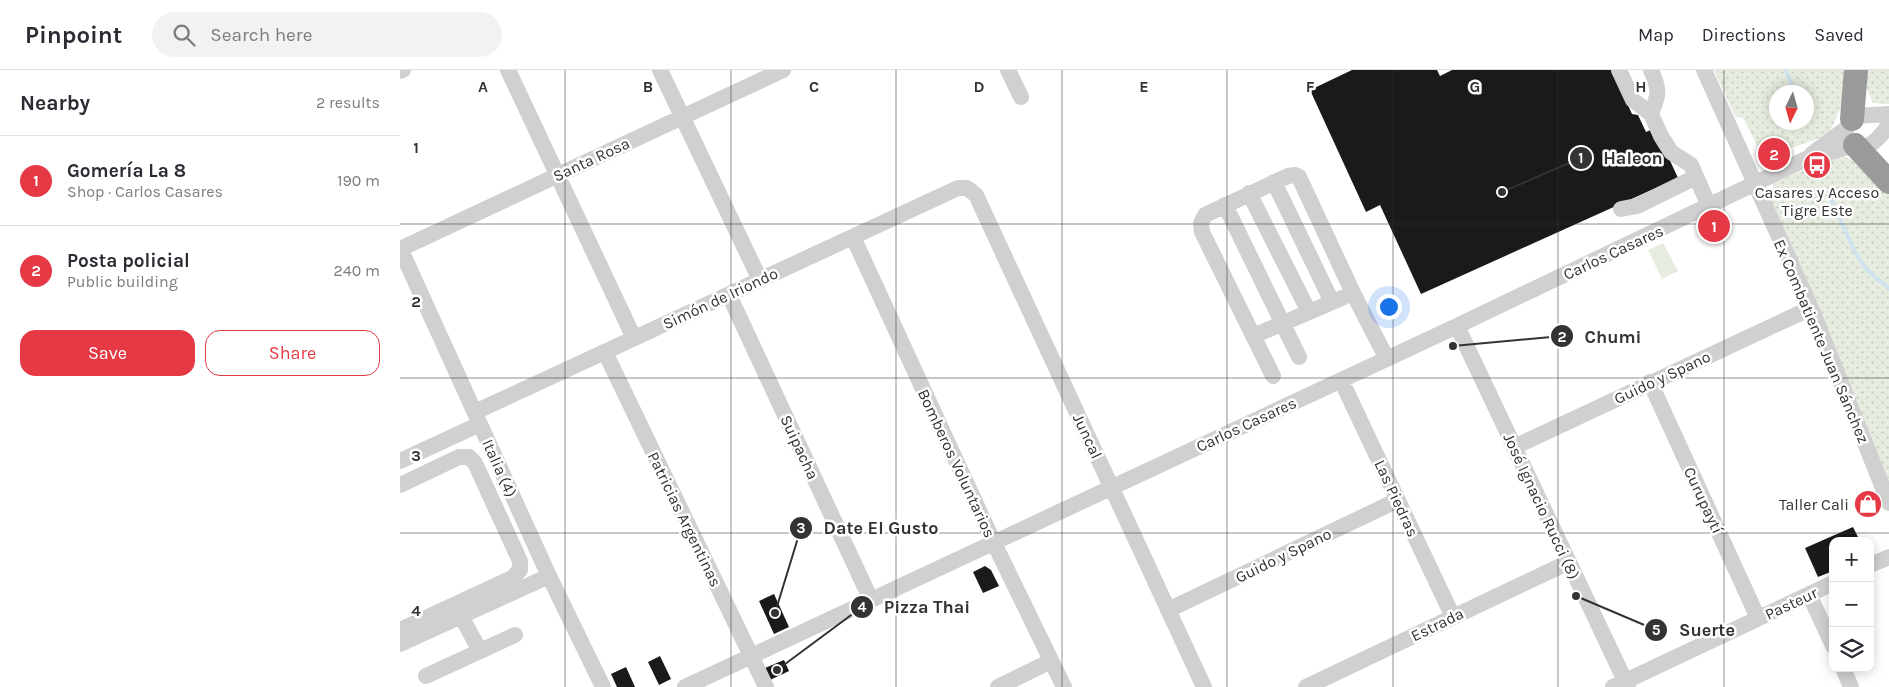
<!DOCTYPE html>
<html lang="en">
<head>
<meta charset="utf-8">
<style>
	body { margin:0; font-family:Karla,sans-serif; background:#f2f2f3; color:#2b2b33 }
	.controls { position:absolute; right:15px; bottom:15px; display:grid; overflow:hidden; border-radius:10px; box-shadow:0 2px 12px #0003 }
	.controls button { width:45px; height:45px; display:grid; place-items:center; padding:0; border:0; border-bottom:1px solid #e1e1e2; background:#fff; color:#2b2b33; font:25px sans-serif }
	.compass { position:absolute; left:1369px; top:15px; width:45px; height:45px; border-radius:50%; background:#fff; box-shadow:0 2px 12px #0003; rotate:185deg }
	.you { position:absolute; left:988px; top:236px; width:18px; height:18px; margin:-12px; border:4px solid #fff; border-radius:50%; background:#1a73e8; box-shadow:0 0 0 8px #1a73e833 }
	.badge { display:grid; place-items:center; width:32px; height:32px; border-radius:50%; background:#e63946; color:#fff; font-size:16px; font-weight:700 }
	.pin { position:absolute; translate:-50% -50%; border:2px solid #fff; box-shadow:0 1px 5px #0006 }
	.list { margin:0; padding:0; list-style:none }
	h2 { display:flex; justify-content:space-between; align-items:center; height:65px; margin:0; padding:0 20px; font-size:21px }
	h2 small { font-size:16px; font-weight:400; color:#7c7c81 }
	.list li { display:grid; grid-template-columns:32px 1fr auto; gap:15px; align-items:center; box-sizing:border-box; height:90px; padding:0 20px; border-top:1px solid #e1e1e2 }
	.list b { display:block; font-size:19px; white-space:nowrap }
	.list p { margin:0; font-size:16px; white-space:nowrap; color:#7c7c81 }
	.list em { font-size:16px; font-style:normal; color:#7c7c81 }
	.actions { display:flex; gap:10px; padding:15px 20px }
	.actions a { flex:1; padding:11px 0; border:1px solid #e63946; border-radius:15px; text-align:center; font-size:18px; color:#e63946 }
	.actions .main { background:#e63946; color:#fff }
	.icon { flex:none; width:28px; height:28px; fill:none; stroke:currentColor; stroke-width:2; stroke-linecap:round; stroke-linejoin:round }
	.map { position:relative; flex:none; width:1489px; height:617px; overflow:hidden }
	header { display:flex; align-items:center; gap:30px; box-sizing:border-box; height:70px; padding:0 25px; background:#fff; border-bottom:1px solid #e1e1e2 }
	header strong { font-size:24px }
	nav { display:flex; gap:28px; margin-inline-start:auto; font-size:18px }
	.search { width:350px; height:45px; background:#f2f2f3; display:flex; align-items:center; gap:12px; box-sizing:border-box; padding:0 18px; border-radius:28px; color:#7c7c81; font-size:19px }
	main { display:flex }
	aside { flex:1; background:#fff }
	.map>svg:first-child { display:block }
</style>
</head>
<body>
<header>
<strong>Pinpoint</strong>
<div class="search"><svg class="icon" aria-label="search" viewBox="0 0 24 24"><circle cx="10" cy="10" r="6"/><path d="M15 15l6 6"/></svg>Search here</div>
<nav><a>Map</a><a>Directions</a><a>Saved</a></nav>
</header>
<main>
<aside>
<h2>Nearby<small>2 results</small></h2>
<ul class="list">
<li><span class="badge">1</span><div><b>Gomería La 8</b><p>Shop · Carlos Casares</p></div><em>190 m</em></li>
<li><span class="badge">2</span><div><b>Posta policial</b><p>Public building</p></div><em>240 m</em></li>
</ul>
<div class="actions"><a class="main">Save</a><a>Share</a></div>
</aside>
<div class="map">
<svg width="1489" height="617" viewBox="0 0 1489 617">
	<defs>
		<pattern id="grass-dots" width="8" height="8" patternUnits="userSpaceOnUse" patternTransform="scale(1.25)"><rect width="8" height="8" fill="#e6ecdf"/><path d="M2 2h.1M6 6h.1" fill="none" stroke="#c6cbc0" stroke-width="1.8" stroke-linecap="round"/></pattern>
	</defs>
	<rect width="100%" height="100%" fill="#fff"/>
	<path fill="url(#grass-dots)" fill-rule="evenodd" d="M1314,0H1447L1445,33L1439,41L1430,62L1426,66L1379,82L1377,76L1358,78L1344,49L1335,46ZM1376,22H1406V52H1376Z
		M1466,0H1489V34L1473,33L1467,20Z
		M1439,85L1462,93L1489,121V423L1371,132L1373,113Z"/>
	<path fill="#e6ecdf" d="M1263,173L1278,201L1262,209L1248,180Z"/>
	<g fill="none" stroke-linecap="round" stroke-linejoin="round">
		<path stroke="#cfe2ee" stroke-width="4" d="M1386,0L1394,22
			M1430,127L1455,182L1467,200L1489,219"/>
	</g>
	<path fill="#1a1a1a" d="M952,0H1037L1040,6L1052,0H1212L1232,44L1238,45L1246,62L1255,58L1278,108L1021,224L980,135L966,142L910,20Z
		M1453,457L1460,471H1433V501L1418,507L1405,478Z
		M585,496L591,500L599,516L583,523L573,502Z
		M374,524L389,557L374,564L359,531Z
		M260,586L271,609L259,615L248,592Z
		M384,590L389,601L370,610L365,598Z
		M226,597L235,617H217L211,604Z"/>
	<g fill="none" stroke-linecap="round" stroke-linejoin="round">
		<path stroke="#d0d0d0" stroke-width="16" d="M108,0L234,268
			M260,0L360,210
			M608,0L621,27
			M1219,0L1233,30L1251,44L1261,66L1271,82L1291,95L1309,136
			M1251,0C1260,20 1259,24 1251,44
			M1304,0L1411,238L1489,433
			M0,1L3,0
			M1451,72C1468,85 1479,67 1489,55
			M1412,84L1447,58L1452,49L1456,46L1489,44
			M874,112L932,232
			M849,123L909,242
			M825,135L899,287
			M1221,139L1237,136L1296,107
			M453,167L594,473L664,617
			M0,178L149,506L203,617
			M0,179L383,0
			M329,225L471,530
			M1057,256L1228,617
			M853,266L942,228
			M205,282L366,617
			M873,306L802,162L801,153L805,145L888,106L895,105L899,107L953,223L987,289
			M941,310L1053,547
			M1250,312L1358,548
			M75,342L558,118H567L576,125L804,617
			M1114,377L1411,238
			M0,391L80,354
			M0,415L59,387H69L75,393L120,491V500L112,508L0,560
			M1470,495L1489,487
			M1409,524L1433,576
			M768,540L998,430
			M61,546L80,581
			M0,574L149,506
			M1443,598L1451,617
			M26,606L115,565
			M285,617L1057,256L1406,89L1455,75
			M598,617L651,591
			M906,617L1169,492
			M1213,617L1433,513"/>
		<path stroke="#9a9a9a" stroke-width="24" d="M1452,49L1456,0
			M1455,75L1489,112"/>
	</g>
	<path fill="none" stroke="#333" stroke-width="1" stroke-opacity="0.55" d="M165,0V617M331,0V617M496,0V617M662,0V617M827,0V617M993,0V617M1158,0V617M1324,0V617M0,154H1489M0,308H1489M0,463H1489"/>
	<defs>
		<symbol id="bus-disc" viewBox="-11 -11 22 22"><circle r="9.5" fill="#e63946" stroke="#fff"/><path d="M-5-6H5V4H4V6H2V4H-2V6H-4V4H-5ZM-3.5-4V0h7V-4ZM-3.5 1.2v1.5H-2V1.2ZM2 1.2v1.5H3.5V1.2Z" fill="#fff"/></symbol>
		<symbol id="shop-disc" viewBox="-11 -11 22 22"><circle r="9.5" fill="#e63946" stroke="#fff"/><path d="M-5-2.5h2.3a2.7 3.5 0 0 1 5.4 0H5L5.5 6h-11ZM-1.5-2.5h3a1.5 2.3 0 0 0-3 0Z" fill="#fff"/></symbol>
	</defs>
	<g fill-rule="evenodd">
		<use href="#bus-disc" x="1401" y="79" width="32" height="32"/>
		<use href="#shop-disc" x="1452" y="418" width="32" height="32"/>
	</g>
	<g text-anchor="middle" stroke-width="5" stroke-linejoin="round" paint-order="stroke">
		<g font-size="16" fill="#333" stroke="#fff">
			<text transform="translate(191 89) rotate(-25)" y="6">Santa Rosa</text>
			<text transform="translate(1213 182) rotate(-25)" y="6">Carlos Casares</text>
			<text transform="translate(320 228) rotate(-25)" y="6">Simón de Iriondo</text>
			<text transform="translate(1422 271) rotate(67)" y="6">Ex Combatiente Juan Sánchez</text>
			<text transform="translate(1262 307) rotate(-25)" y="6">Guido y Spano</text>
			<text transform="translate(846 354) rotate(-25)" y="6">Carlos Casares</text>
			<text transform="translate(688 366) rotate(65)" y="6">Juncal</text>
			<text transform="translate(400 377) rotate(65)" y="6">Suipacha</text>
			<text transform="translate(557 393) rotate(65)" y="6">Bomberos Voluntarios</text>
			<text transform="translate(100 398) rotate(66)" y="6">Italia (4)</text>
			<text transform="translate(997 428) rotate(65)" y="6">Las Piedras</text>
			<text transform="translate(1304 430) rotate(65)" y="6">Curupaytí</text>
			<text transform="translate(1142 436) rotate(65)" y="6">José Ignacio Rucci (8)</text>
			<text transform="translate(285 449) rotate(64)" y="6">Patricias Argentinas</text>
			<text transform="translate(883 485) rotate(-26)" y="6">Guido y Spano</text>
			<text transform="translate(1391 533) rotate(-25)" y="6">Pasteur</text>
			<text transform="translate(1037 554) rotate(-26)" y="6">Estrada</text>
		</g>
		<g font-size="16" fill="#333" stroke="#fff">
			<text x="1417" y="128">Casares y Acceso<tspan x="1417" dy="18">Tigre Este</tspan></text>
			<text x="1449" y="440" text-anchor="end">Taller Cali</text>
		</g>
	</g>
	<g font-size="16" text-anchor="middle" font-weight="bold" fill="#333" stroke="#fff" stroke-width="5" stroke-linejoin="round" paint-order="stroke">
		<text x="83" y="22">A</text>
		<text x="248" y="22">B</text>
		<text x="414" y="22">C</text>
		<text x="579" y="22">D</text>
		<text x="744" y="22">E</text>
		<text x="910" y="22">F</text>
		<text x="1075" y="22">G</text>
		<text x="1241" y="22">H</text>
		<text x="16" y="83">1</text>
		<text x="16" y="237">2</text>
		<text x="16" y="391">3</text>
		<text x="16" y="546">4</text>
	</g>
	<path fill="none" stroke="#333" stroke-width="2" d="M1102 122L1181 88M1053 276L1162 266M375 543L401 458M377 600L462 537M1176 526L1256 560"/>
	<g fill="#333" stroke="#fff" stroke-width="2">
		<circle cx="1102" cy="122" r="5"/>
		<circle cx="1053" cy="276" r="5"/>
		<circle cx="375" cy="543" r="5"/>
		<circle cx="377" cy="600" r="5"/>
		<circle cx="1176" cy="526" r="5"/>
		<circle cx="1181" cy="88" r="12"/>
		<circle cx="1162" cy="266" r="12"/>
		<circle cx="401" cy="458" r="12"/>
		<circle cx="462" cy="537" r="12"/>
		<circle cx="1256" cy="560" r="12"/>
	</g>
	<g font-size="15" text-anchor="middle" font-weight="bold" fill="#fff">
		<text x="1181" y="93">1</text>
		<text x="1162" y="272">2</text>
		<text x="401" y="463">3</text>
		<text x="462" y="542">4</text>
		<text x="1256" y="565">5</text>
	</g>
	<g font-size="18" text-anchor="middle" font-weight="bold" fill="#333" stroke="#fff" stroke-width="5" stroke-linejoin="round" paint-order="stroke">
		<text x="1233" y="94">Haleon</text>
		<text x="1213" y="273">Chumi</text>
		<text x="481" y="464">Date El Gusto</text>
		<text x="527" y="543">Pizza Thai</text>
		<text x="1307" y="566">Suerte</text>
	</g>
</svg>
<div class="controls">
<button>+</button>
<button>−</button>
<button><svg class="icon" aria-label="layers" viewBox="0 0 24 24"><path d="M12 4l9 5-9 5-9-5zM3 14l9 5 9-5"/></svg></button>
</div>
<svg class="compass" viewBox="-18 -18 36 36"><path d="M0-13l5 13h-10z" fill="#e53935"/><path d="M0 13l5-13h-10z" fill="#7c7c81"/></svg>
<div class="you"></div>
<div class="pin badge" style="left:1314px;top:156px">1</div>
<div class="pin badge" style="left:1374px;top:84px">2</div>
</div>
</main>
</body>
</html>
